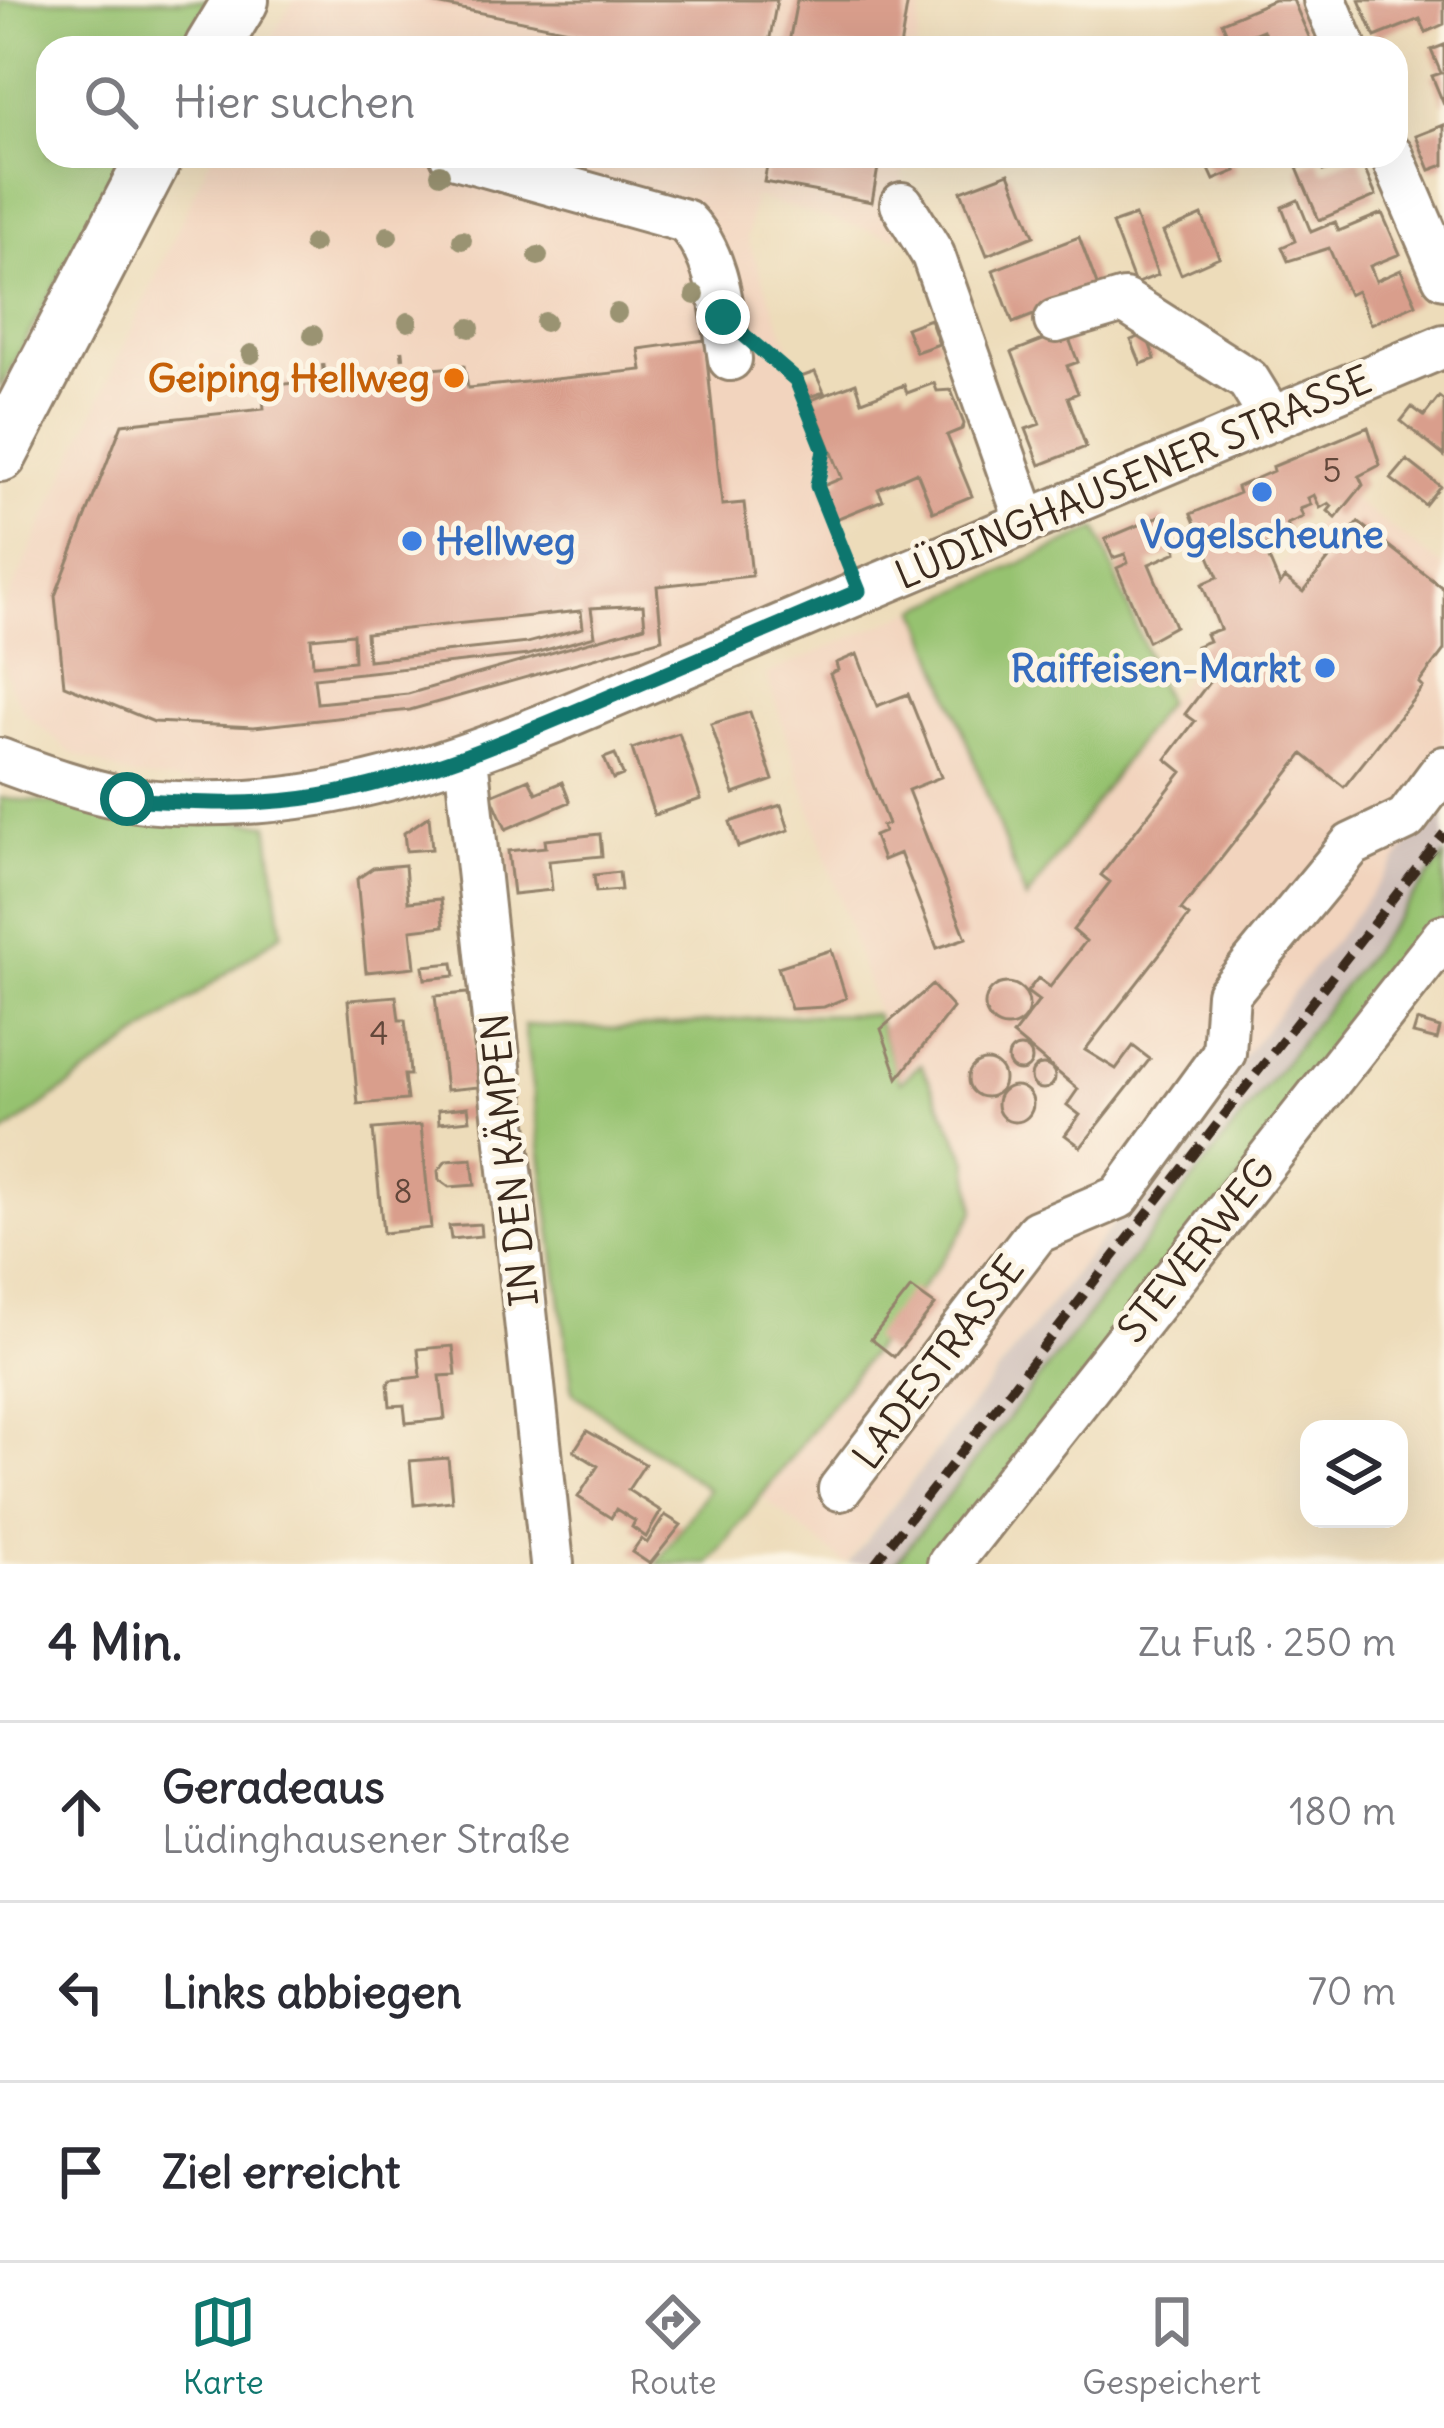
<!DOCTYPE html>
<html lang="de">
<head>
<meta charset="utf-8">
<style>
	body { margin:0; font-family:Delius,sans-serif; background:#f2f2f3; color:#2b2b33 }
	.controls { position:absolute; right:36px; bottom:36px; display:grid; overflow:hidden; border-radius:24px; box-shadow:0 12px 48px #0002 }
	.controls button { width:108px; height:108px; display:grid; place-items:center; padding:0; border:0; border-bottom:3px solid #e1e1e2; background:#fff; color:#2b2b33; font:60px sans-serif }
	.stop { position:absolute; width:36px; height:36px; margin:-27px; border:9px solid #0f766e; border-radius:50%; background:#fff }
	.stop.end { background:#0f766e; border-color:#fff; box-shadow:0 3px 12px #0008 }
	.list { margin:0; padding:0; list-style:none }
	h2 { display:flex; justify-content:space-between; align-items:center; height:156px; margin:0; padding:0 48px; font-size:51px }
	h2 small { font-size:39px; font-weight:400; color:#7c7c81 }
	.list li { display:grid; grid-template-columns:78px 1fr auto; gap:36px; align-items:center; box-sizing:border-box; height:180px; padding:0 48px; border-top:3px solid #e1e1e2 }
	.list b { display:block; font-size:45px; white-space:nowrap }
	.list p { margin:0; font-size:39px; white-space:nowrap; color:#7c7c81 }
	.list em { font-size:39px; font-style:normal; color:#7c7c81 }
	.icon { flex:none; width:66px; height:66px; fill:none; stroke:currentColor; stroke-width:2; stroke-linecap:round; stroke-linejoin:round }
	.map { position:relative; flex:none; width:1444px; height:1564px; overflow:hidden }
	.search { position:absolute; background:#fff; box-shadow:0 12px 48px #0002; left:36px; right:36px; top:36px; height:132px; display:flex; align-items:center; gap:30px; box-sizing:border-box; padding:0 42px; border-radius:36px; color:#7c7c81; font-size:45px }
	.sheet { height:696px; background:#fff }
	nav { display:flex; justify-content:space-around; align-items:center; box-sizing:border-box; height:168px; border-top:3px solid #e1e1e2; background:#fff; font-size:33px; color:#7c7c81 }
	nav a { display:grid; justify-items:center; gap:6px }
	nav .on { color:#0f766e }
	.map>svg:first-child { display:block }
</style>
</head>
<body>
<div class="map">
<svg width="1444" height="1564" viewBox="0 0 1444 1564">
	<rect width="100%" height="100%" fill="#fcf5e5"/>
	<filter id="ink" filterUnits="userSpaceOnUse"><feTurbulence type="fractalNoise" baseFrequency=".00833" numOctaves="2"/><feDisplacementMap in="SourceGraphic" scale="24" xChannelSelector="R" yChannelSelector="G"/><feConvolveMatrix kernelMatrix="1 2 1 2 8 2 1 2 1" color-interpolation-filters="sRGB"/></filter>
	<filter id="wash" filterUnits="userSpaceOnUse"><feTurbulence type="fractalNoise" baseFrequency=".004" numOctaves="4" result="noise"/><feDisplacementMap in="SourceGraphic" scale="48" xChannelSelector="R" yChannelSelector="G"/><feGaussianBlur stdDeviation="2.7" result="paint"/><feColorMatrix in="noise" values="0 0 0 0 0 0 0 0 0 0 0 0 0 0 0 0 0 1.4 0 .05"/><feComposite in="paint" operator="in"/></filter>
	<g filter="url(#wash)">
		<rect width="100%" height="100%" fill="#eddcba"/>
		<path fill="#f2d4be" d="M294,0H922L917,48H265Z
			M211,156H905L896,238L754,197L747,238L839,476L826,482L873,589L458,760L234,787L134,777L70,752L25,713L9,684L0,648V617Z
			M1342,492L1444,567V801L846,1564L761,1496L956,1243L975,1211L921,1065L900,1083L766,674L918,609L1027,899L1166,702Z"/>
		<path fill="#cfc0ba" d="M1444,800V857L895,1564H848Z"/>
		<path fill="#96c270" stroke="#687647" stroke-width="3" d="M0,0H210L183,48H48V156H124L0,389Z
			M1097,529L1166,702L1026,900L918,609Z
			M0,798L268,824L282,933L0,1136Z
			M1444,857V918L939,1564H895Z
			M875,1014L900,1082L921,1064L968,1161L975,1211L956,1242L709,1564H657L708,1489L573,1393L524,1025L617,1029L797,1015Z"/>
		<g id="blocks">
			<path fill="#d99e8c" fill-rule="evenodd" d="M416,0H777L768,48H659Z
				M797,0H908L900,48H788Z
				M1274,0H1293L1313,46L1270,48L1263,30L1231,43L1222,22Z
				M1359,0H1444V24L1426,32L1420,19L1375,37Z
				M1444,45V105L1432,76L1441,73L1431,50Z
				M1444,125V165L1430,170L1416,136Z
				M769,156H880L872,202L764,182Z
				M1203,156H1230L1236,171L1214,180Z
				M1359,156L1376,196L1319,220L1297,168L1318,159L1323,171Z
				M1009,173L1034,236L987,255L961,191Z
				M1298,200L1311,232L1335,222L1339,231L1382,213L1400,254L1370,266L1376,281L1401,270L1416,304L1371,324L1357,291L1349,295L1329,248L1288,261L1282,247L1295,241L1282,207Z
				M1202,215L1219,257L1181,274L1163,232Z
				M1135,216L1158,275L1135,284L1112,224Z
				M1079,237L1099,290L1013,323L993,270Z
				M930,319L939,344L916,352L906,328Z
				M1066,331L1078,362L1067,366L1078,393L1068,397L1086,447L1040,465L1026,429L1040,424L1012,352Z
				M1146,334L1155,359L1141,364L1131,340Z
				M705,340L722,505L744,503L752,576L657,586L662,639L410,710L254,727L154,722L64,685L55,596L122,424L264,409L262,387L325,379L464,366L468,388L642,370L639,349ZM643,605L645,626L408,694L317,703L314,678L528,655L595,636L591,608ZM581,611L583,628L527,643L368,660L366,633ZM353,634L354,661L313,665L311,638Z
				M815,372L824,392L809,397L801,377Z
				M856,383L862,401L904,385L907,393L934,383L937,391L951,390L964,424L962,429L947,435L972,496L933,512L917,472L878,489L883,500L836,519L823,486L842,478L811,400Z
				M1439,397L1444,401V456L1401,421L1412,407L1424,416Z
				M1368,427L1380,465L1359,476L1363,485L1336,518L1328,511L1332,506L1329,503L1320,508L1314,495L1308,498L1311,505L1300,509L1303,517L1287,524L1289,528L1277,533L1280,540L1264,547L1280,585L1285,578L1303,592L1358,522L1444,589V650L1419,683L1423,687L1344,787L1303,754L1181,910L1189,916L1085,1050L1116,1069L1133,1046L1150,1059L1081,1147L1065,1135L1080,1115L1067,1105L1078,1089L1013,1035L1039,1001L1027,992L1038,978L1050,987L1086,941L1073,930L1110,882L1101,875L1182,772L1166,759L1195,721L1185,714L1210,681L1196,646L1209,641L1206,634L1220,629L1202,584L1218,577L1191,514L1239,493L1237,487L1273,471L1272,467Z
				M1407,460L1440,486L1425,505L1391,479Z
				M1162,515L1177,552L1149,564L1175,626L1148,641L1117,568L1128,563L1125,554L1113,558L1105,539Z
				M857,654L877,706L908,694L941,777L908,790L966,938L937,948L900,853L883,860L874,836L884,832L882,826L888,824L830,674L838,670L836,663Z
				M750,712L773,780L734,794L711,724Z
				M679,733L701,799L654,815L632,749Z
				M615,754L623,775L613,779L604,758Z
				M529,779L536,793L562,782L570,802L506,829L491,795Z
				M781,805L789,830L738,847L730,822Z
				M429,816L432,849L406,851L404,833Z
				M600,834L602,856L549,861L552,890L513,894L508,851L546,847L545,840Z
				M405,865L408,902L441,899L444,926L411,930L415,967L366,972L357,879L373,868Z
				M619,872L621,890L596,892L594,875Z
				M831,950L846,998L824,1007L791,1009L778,967Z
				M453,963L455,976L425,979L423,966Z
				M985 1005a22 22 0 1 1 44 0a22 22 0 1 1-44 0Z
				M932,985L953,1008L898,1078L881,1029Z
				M468,993L479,1087L446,1090L435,996Z
				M396,996L399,1020H405L408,1047L410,1075H404L407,1100L358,1104L348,1000Z
				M1417,1021L1440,1028L1437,1040L1413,1034Z
				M1008 1059a12 12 0 1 1 24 0a12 12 0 1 1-24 0Z
				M968 1079a18 18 0 1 1 36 0a18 18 0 1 1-36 0Z
				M1031 1077a12 12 0 1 1 24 0a12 12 0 1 1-24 0Z
				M997 1104a18 18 0 1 1 36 0a18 18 0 1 1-36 0Z
				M468,1107L470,1120L439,1123L438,1110Z
				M421,1125L431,1228L383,1233L373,1129Z
				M472,1159L475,1185L449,1187L439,1180L438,1171L446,1161Z
				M480,1224L481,1236L451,1239L449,1226Z
				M911,1288L935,1305L894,1357L871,1339Z
				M453,1346L456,1375L440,1376L445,1419L406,1423L404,1405L390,1406L388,1384L391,1380L421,1377L418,1349Z
				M587,1431L645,1464L628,1490L661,1511L646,1537L632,1527L635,1521L616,1509L611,1518L578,1497L598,1466L574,1451Z
				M448,1458L452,1501L414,1505L410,1461Z
				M665,1515L681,1525L650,1564L632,1552L641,1539L647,1543Z"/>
		</g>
	</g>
	<g filter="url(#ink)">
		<use href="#blocks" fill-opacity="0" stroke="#94836c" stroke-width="3"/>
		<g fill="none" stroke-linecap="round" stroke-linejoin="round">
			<defs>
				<path id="minor" d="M1325,0L1345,48
					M452,156L685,221C720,256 722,311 730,359
					M1392,156L1444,277
					M902,204L933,255L1027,522
					M1056,321L1124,301L1248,380L1272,419
					M466,757L552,1564
					M0,760C41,775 81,790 124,798C156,804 192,804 225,803C344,800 446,765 555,721L1444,346
					M840,1489L1037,1232L1119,1197L1224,1053L1228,994L1351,845L1406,819L1444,768
					M949,1564L1444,936"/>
				<path id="major" d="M212,48L241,0
					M0,454L155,156"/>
			</defs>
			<use href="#minor" stroke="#94836c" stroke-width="48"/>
			<use href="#major" stroke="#94836c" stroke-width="60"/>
			<path stroke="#94836c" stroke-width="4.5" stroke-dasharray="9 9" stroke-linecap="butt" d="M402,350L404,369
				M767,354L796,380L824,450L817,486L846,558
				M323,364L325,379"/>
			<use href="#minor" stroke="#fff" stroke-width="42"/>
			<use href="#major" stroke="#fff" stroke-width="54"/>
			<path stroke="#3b2a1e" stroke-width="9" stroke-dasharray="18 9" stroke-linecap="butt" d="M874,1564L1444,833"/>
		</g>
		<g fill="#9a9372">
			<circle cx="440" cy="174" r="10"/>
			<circle cx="388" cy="236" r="10"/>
			<circle cx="462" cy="240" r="10"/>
			<circle cx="313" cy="244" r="10"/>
			<circle cx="538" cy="256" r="10"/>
			<circle cx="695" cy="295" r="10"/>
			<circle cx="617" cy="313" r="10"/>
			<circle cx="408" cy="322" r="10"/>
			<circle cx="545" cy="322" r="10"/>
			<circle cx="470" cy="328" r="10"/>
			<circle cx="313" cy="335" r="10"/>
			<circle cx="251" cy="354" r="10"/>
		</g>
	</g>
	<g fill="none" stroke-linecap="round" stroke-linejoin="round" filter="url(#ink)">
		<path stroke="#0f766e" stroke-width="15" d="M127,799C190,803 256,807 319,796C417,779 506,741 597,702C684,665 772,628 859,591L817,486L824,450L796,380L723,317"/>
	</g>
	<circle fill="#e8710a" stroke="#fcf5e5" stroke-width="4.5" cx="454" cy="378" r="12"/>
	<g fill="#3f7fe0" stroke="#fcf5e5" stroke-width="4.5">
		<circle cx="1262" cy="492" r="12"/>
		<circle cx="412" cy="541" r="12"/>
		<circle cx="1325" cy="668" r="12"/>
	</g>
	<g text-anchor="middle" stroke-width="10" stroke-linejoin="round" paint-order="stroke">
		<g font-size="33" fill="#62473a">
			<text x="1332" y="482">5</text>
			<text x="379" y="1045">4</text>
			<text x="403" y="1203">8</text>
		</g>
		<g font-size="39" font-weight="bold" fill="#c56008" stroke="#fcf5e5" text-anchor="end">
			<text x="430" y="392">Geiping Hellweg</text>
		</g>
		<g font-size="39" fill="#3b2a1e" stroke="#fcf5e5">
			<text transform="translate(1133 477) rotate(-23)" y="14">LÜDINGHAUSENER STRASSE</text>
			<text transform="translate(509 1160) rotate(-96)" y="14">IN DEN KÄMPEN</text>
			<text transform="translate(1196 1250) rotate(-51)" y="14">STEVERWEG</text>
			<text transform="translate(938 1362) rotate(-53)" y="14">LADESTRASSE</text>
		</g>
		<g font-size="39" font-weight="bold" fill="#366cbe" stroke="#fcf5e5">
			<text x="1262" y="548">Vogelscheune</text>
			<text x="436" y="555" text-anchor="start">Hellweg</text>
			<text x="1301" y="682" text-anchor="end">Raiffeisen-Markt</text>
		</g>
	</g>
</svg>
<div class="controls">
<button><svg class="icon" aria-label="layers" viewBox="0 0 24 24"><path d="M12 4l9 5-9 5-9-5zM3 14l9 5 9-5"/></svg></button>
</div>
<div class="stop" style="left:127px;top:799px"></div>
<div class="stop end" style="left:723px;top:317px"></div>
<div class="search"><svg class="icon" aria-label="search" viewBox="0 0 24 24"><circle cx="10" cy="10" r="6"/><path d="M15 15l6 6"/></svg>Hier suchen</div>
</div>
<section class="sheet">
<h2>4 Min.<small>Zu Fuß · 250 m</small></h2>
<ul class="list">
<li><svg class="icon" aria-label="ahead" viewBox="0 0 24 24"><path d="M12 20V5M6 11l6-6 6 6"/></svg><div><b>Geradeaus</b><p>Lüdinghausener Straße</p></div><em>180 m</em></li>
<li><svg class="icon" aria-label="left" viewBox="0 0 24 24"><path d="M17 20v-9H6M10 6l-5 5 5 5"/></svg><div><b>Links abbiegen</b></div><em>70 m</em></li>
<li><svg class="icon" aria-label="arrive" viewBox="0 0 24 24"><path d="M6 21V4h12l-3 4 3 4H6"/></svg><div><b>Ziel erreicht</b></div></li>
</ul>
</section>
<nav>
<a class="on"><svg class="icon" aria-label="map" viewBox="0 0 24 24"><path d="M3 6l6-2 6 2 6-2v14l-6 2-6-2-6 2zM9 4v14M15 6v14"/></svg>Karte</a>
<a><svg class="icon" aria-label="directions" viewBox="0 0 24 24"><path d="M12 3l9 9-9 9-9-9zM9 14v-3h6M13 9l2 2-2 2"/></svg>Route</a>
<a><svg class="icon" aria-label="saved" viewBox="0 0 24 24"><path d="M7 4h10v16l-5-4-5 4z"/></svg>Gespeichert</a>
</nav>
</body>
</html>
